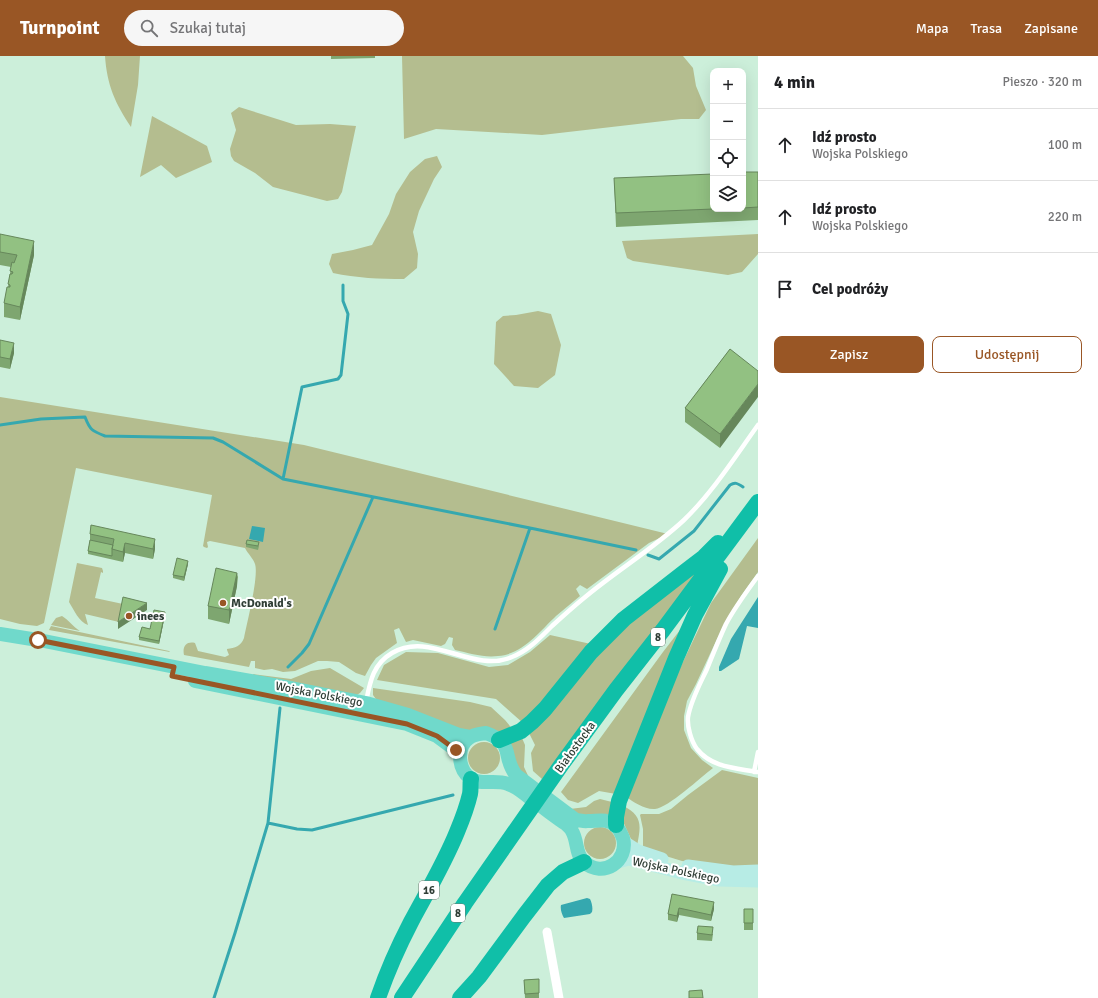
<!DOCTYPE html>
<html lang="pl">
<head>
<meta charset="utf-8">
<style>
	body { margin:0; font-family:Signika,sans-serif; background:#f6f6f6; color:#202124 }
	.controls { position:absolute; right:12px; top:12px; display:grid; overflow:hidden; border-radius:8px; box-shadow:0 4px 16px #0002 }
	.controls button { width:36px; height:36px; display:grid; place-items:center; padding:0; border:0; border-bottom:1px solid #e0e0e0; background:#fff; color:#202124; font:20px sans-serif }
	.stop { position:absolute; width:12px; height:12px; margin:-9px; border:3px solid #995625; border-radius:50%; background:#fff }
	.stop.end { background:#995625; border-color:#fff; box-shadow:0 1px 4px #0008 }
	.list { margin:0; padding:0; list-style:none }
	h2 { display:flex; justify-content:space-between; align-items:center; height:52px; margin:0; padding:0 16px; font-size:17px }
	h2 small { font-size:13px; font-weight:400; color:#757577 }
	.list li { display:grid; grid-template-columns:26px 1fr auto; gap:12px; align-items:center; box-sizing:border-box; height:72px; padding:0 16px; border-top:1px solid #e0e0e0 }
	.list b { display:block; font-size:15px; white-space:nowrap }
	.list p { margin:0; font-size:13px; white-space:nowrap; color:#757577 }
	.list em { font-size:13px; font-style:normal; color:#757577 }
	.actions { display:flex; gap:8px; padding:12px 16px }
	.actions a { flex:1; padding:9px 0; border:1px solid #995625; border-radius:8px; text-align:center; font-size:14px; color:#995625 }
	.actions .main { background:#995625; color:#fff }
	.icon { flex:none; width:22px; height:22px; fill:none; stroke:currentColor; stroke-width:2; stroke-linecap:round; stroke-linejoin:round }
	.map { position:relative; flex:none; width:758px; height:942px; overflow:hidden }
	header { display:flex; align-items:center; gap:24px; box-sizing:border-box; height:56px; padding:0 20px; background:#995625; color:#fff }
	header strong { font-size:19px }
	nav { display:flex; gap:22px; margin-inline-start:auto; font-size:14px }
	.search { width:280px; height:36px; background:#f6f6f6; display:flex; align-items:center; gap:10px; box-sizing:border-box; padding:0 14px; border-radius:22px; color:#757577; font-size:15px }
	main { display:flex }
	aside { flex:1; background:#fff }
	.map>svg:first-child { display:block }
</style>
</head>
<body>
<header>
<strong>Turnpoint</strong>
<div class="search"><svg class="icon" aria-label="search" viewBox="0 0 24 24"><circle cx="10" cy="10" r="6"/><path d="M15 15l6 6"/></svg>Szukaj tutaj</div>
<nav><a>Mapa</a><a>Trasa</a><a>Zapisane</a></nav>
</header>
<main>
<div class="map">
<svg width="758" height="942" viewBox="0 0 758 942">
	<rect width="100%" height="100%" fill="#ccefda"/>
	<path fill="#b4bd8f" d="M105,0H140L138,29L131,71C115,47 107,29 105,0Z
		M402,0H683L693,12L696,30L706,54L699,63H681L542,79L436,73L404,83Z
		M239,51L296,69L330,68L356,70L342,136L338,143L327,145L273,131L255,117L234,105L231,100L230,93L236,74L231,57Z
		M152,60L207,90L212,106L176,122L161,109L140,121Z
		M437,100L442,111L434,123L419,155L413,176L418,198L417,212L404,223C380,223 356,222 333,217L329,208L332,198L353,194L372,189L389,158L396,138L410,116L425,103Z
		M758,178V198L742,216L728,219L633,205L627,202L622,185Z
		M538,255L551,258L561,289L555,319L538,332L514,330L494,308L496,266L503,260L516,259Z
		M0,341L304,389L668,478L649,487L587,533L580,529L576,533L580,540C572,547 564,553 556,560C539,576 523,598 498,600C484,602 469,597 455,594L452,589L453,582L449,581L445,588L441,590L413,584L406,586L399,572L394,574L397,587L376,602L371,609L365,620L356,617L339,606L327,605H318L295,615L283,616L272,613L264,614L255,612V605H251L249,611L184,599C182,590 187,585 195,587L198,595L225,601L229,599L227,594V593C235,592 241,590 244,582C247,567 259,520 255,508C253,502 248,498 245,492L210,485L207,486L208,491L207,492L204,491L203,490L212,439L76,412L44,567L37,570L20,568L0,563Z
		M758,482V516L741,540L717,583L696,628L687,645L684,660V674L691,692L702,704L713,712C701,721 668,752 655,753C645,754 634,746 626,741L671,631L711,547Z
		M710,505L542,723L533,715L531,697L535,689L529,677L605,590L640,558Z
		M77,507L102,512L103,515V517L101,516L95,542L123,548L119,566L85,558L88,569C79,566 74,554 69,546Z
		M62,560C69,564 73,571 80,575L51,569L56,562Z
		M687,565L616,738L599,735L578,747L568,744L561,736L663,596Z
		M51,570L169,595L170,596L49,574Z
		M550,579L591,588L523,667L496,643L377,624L384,609L406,596L438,597L489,611L508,609L530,596Z
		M330,612L364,632L360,637L355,640L254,622L253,618L291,623L311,615Z
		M373,632L470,646L491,651L505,664L514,675L498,676L462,675L378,646L373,639Z
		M522,682L525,689L524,711L531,726L518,715L509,687Z
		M468 702a16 16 0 1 1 32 0a16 16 0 1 1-32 0Z
		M722,714L758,722V811H718L682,805L643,793V773L640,759L641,758H659L671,753L688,739Z
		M600,743L612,746L610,760L578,759L570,753L586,751L594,745Z
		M622,749C643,760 641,769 637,790L631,783L621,761Z
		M584 787a16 16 0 1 1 32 0a16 16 0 1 1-32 0Z"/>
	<path fill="#35a8af" d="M252,470L265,472L263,486L249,483Z
		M758,541V572L747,570L739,603L721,615H719V611L731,583Z
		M587,842L590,843C592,847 593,852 592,856L590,858L564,862C562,859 560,853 561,849Z"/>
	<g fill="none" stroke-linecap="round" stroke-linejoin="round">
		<path stroke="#35a8af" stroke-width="3" d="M0,369L41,363L85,361C90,374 92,375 105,380L213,382L223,386L283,423L530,472L636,494
			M283,423L302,331L338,323L341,319L348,258L343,245V229
			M648,499L659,503L694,475L730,429C735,426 737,427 743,431
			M495,573L530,472
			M288,611L302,597L309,588L373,441
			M268,767L297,773L312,774L453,739
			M214,942L235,877L268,767L280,652"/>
		<path stroke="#fff" stroke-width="4.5" d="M758,520C747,535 735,551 726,568C719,583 713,598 707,613C700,628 691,644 688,661C687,670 691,685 697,693C712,712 736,712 758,716
			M366,646C370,626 373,608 392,597C430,574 472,618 512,601C528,595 540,582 552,570C563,560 573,551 584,542C616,515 653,493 684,464C712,437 735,401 758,369
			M754,716L758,696"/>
		<path stroke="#fff" stroke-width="9" d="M547,876L559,942"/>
		<path stroke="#b7ece5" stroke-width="13" d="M624,786L638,795L662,803
			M618,806L629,803L682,817L719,824L758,825
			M688,810L733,816L758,815"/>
		<path stroke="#70d9cb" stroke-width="14" d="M0,578L44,585L205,617L285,631L366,647L408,659L459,679L470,681
			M195,625L407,668L437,680L460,697
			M486,677C516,688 501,700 516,719L576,764C580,764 584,766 588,765C599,765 605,762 615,769C619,772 621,777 623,782C629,805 603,823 584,806C575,798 578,785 572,775C571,772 568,770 566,768C554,760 543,751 531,743C524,737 517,731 508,728C495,723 480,730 470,722C458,713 456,691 469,682C474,678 480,678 486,677Z"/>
		<path stroke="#10bfa8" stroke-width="16" d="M499,684L521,675L532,666L545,653L591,596L624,563L687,514L704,501L718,487
			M616,769V761L619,745L676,602L695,559L720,513
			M378,942C387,916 398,891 411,866C427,836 444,808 457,776C462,764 467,751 470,738C471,734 470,728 471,723
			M402,942L465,847L562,708L616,634L663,574L758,446
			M460,942L479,921L524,860L548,829L563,816L584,806"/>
	</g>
	<path fill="#7ea670" d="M331,0H375V2L331,3Z
		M743,116H758V164L616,171L614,122L713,153H743Z
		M0,178L34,199L20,264L4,261V247L8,231L11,211L0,209Z
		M0,284L14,297L10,313L0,311Z
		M730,293L720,392L685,366V352Z
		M91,469L155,493L153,503L125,497L123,506L88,498V495L90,484V478Z
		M246,488L259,490L258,494L246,491Z
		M188,508L184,525L173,522V519Z
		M237,517L238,521L237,530L229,568L208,563V550Z
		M165,559L159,588L139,584V581L150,573Z
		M672,838L714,853L711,865L679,859L677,866L668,864V858Z
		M744,853H753V874H744Z
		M697,877L713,878L712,885L697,884Z
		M539,923V942H525L524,924Z"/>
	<path fill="#66875b" d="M34,185V199L20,264V251Z
		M14,287V297L10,313V303Z
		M758,328V341L720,392V378Z
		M155,483V493L153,503V493Z
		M125,487V497L123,506V496Z
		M188,505V508L184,525V521Z
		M237,517V530L229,568V554Z
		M147,547V554L118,573V566Z
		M165,556V559L159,588V585Z
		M714,846V853L711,865V859Z
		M679,852V859L677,866V860Z"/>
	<path fill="#92c182" stroke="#66875b" d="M743,116H758V151L743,152Z
		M713,118V153L616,157L614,122Z
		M0,178L34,185L20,251L4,247L7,231H10V229L8,228L10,218H12L13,216L10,215L12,206L14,207L17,199L0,196Z
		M0,284L14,287L10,303L0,301Z
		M730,293L758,315V328L720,378L685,352Z
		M91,469L155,483L153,493L125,487L123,496L112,493L114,483L90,478Z
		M90,484L113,489L112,493V500L88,495Z
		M247,484L259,486L258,490L246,488Z
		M177,502L188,505L184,521L173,519Z
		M216,512L237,517L229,554L208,550Z
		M123,541L147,547L118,566Z
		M154,554L165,556L159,585L139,581L142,571L150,573Z
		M672,838L714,846L711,859L679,852L677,860L668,858Z
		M744,853H753V867H744Z
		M698,870L713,871L712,879L697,877Z
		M539,923V937L525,938L524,924Z
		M702,934L703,942H689V935Z"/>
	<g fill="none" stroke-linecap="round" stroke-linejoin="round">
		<path stroke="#995625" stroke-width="5" d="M38,584L174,611L172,620L407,668L437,680L456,694"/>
	</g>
	<g fill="#995625" stroke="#fff" stroke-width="1.5">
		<circle cx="223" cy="547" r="4"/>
		<circle cx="129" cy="560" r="4"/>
	</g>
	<g text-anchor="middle" stroke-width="4" stroke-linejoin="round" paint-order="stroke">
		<g fill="#fff" stroke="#6e7872" stroke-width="1">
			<rect x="651" y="572" width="14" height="18" rx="3"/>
			<rect x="419" y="825" width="20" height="18" rx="3"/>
			<rect x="451" y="848" width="14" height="18" rx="3"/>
		</g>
		<g font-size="11" font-weight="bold" fill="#303e36">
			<text x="658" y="585">8</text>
			<text x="429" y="838">16</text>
			<text x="458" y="861">8</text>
		</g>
		<g font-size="12" font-weight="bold" fill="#303e36" stroke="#fff" text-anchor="start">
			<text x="231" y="551">McDonald's</text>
			<text x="137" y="564">inees</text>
		</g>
		<g font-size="12" fill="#303e36" stroke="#fff">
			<text transform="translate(319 638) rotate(11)" y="4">Wojska Polskiego</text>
			<text transform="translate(575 691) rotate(-54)" y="4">Białostocka</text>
			<text transform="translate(676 814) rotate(12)" y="4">Wojska Polskiego</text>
		</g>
	</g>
</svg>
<div class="controls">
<button>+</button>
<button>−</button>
<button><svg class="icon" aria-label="locate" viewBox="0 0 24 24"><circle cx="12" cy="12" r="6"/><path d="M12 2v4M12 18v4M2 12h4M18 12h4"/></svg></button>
<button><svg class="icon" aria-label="layers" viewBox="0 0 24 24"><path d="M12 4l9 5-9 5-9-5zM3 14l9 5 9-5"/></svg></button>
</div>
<div class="stop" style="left:38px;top:584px"></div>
<div class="stop end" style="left:456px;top:694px"></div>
</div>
<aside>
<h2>4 min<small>Pieszo · 320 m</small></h2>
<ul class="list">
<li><svg class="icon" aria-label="ahead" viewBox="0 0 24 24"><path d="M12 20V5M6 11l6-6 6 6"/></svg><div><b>Idź prosto</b><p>Wojska Polskiego</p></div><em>100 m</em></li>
<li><svg class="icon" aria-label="ahead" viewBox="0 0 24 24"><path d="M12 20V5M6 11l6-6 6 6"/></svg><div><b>Idź prosto</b><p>Wojska Polskiego</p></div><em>220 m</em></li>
<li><svg class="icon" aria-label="arrive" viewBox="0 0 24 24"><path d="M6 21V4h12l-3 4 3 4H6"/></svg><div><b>Cel podróży</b></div></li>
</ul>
<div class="actions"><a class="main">Zapisz</a><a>Udostępnij</a></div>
</aside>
</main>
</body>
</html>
